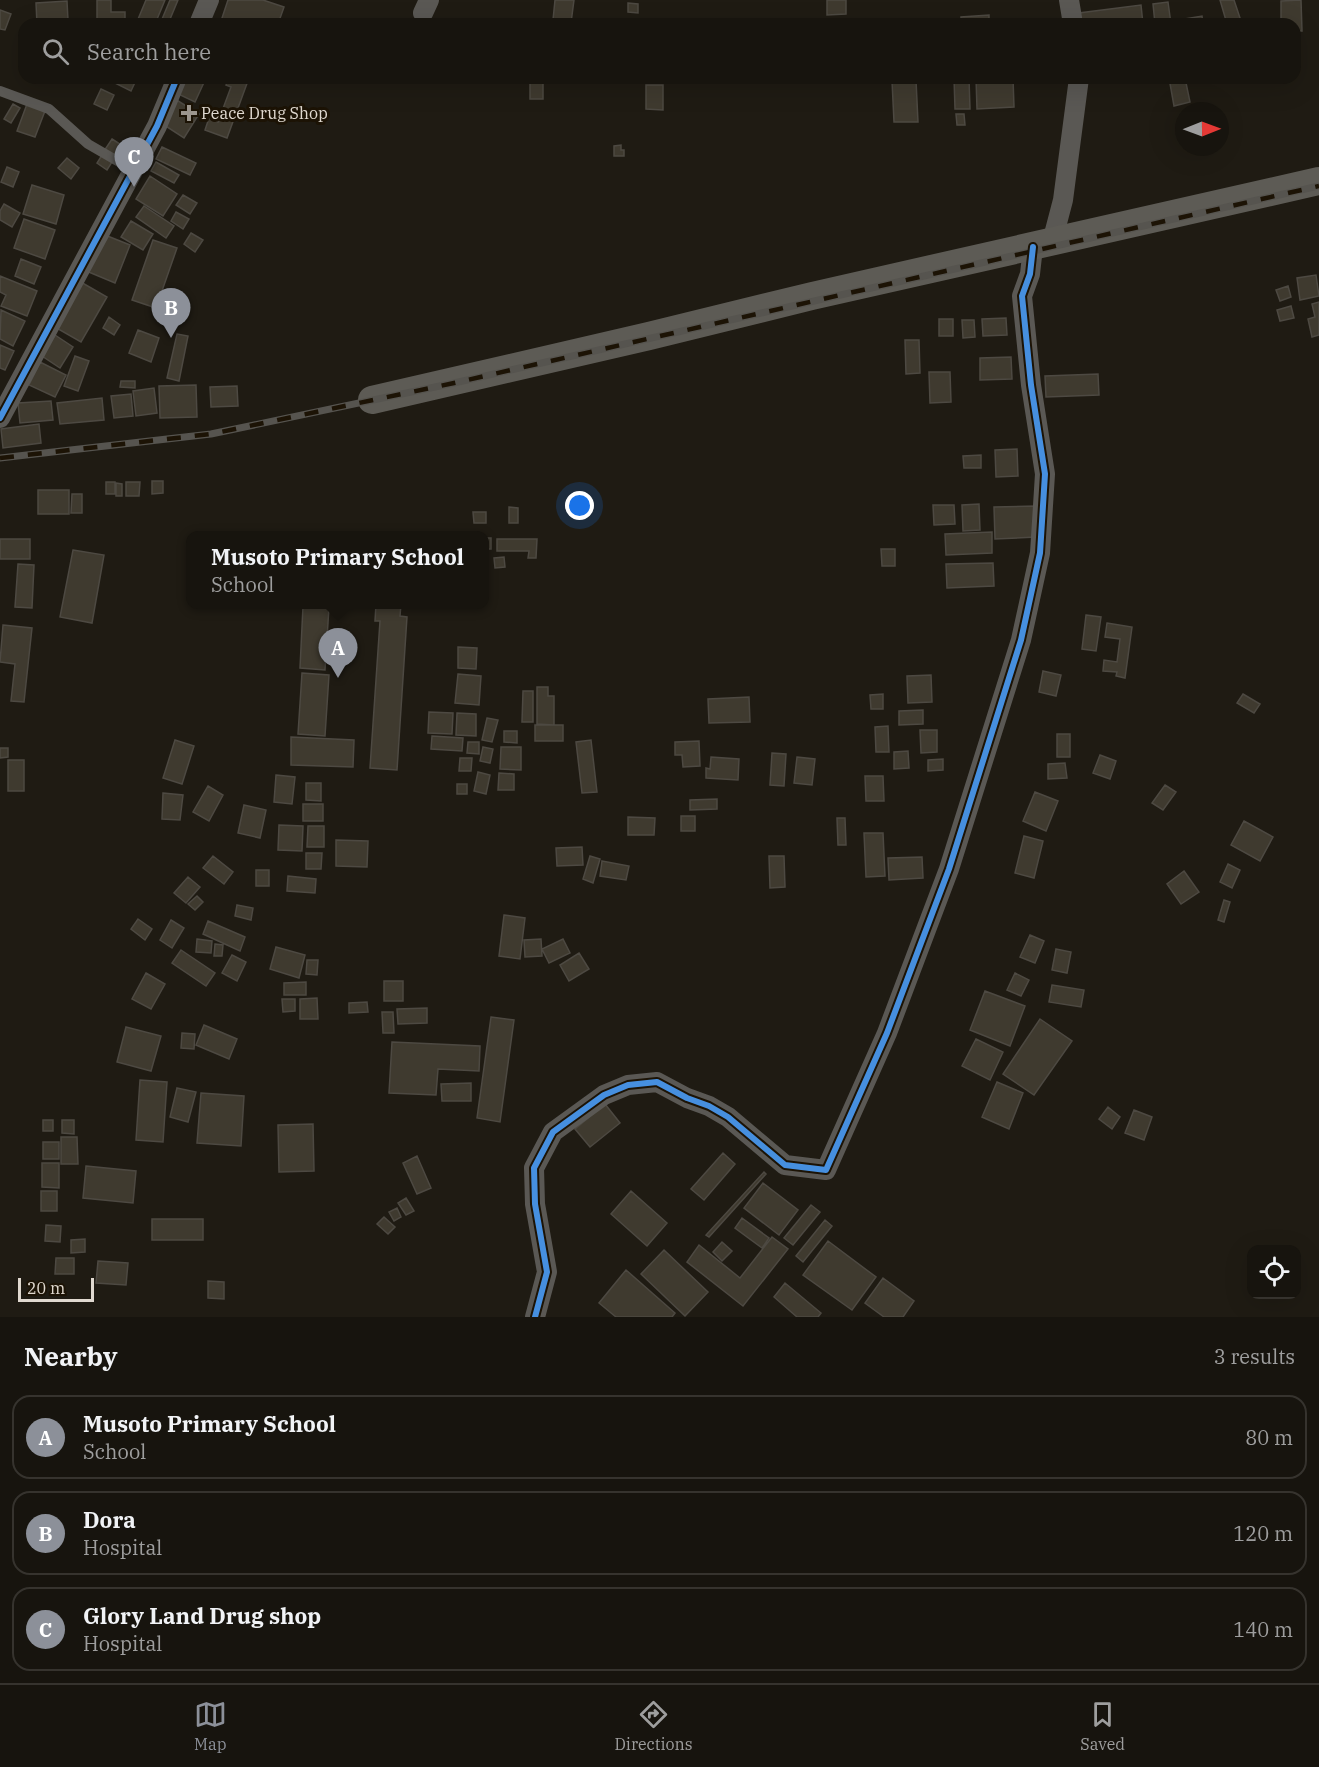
<!DOCTYPE html>
<html lang="en">
<head>
<meta charset="utf-8">
<style>
	body { margin:0; font-family:"IBM Plex Serif",serif; background:#24211c; color:#f1f3f6 }
	.controls { position:absolute; right:18px; bottom:18px; display:grid; overflow:hidden; border-radius:12px; box-shadow:0 6px 24px #0002 }
	.controls button { width:54px; height:54px; display:grid; place-items:center; padding:0; border:0; border-bottom:2px solid #36332e; background:#17140e; color:#f1f3f6; font:30px sans-serif }
	.compass { position:absolute; left:1175px; top:102px; width:54px; height:54px; border-radius:50%; background:#17140e; box-shadow:0 6px 24px #0002; rotate:89deg }
	.scale { position:absolute; left:18px; bottom:15px; width:76px; box-sizing:border-box; padding-left:6px; border:3px solid #e0d9d0; border-top:0; font-size:16px; line-height:21px; white-space:nowrap; color:#e0d9d0; -webkit-text-stroke:4px #1c1305; paint-order:stroke }
	.you { position:absolute; left:580px; top:506px; width:21px; height:21px; margin:-15px; border:4px solid #fff; border-radius:50%; background:#1a73e8; box-shadow:0 0 0 9px #1a73e833 }
	.badge { display:grid; place-items:center; width:39px; height:39px; border-radius:50%; background:#8c9099; color:#fff; font-size:20px; font-weight:700 }
	.pin { position:absolute; translate:-50% -50px; filter:drop-shadow(0 2px 3px #0008) }
	.pin::after { content:''; position:absolute; top:32px; width:21px; height:18px; background:inherit; clip-path:polygon(0 0,100% 0,50% 100%) }
	.popup { position:absolute; left:186px; top:531px; width:303px; height:78px; box-sizing:border-box; display:grid; place-content:center; border-radius:12px; background:#17140e; filter:drop-shadow(0 2px 4px #0005); font-size:20px; white-space:nowrap; color:#9e9e9e }
	.popup b { font-size:22px; color:#f1f3f6 }
	.popup::after { content:''; position:absolute; left:50%; top:100%; margin-left:-12px; border:12px solid transparent; border-top-color:#17140e }
	.list { margin:0; padding:0; list-style:none }
	h2 { display:flex; justify-content:space-between; align-items:center; height:78px; margin:0; padding:0 24px; font-size:26px }
	h2 small { font-size:20px; font-weight:400; color:#9e9e9e }
	.list li { display:grid; grid-template-columns:39px 1fr auto; gap:18px; align-items:center; box-sizing:border-box; height:84px; margin:0 12px 12px; padding:0 12px; border:2px solid #36332e; border-radius:18px }
	.list b { display:block; font-size:22px; white-space:nowrap }
	.list p { margin:0; font-size:20px; white-space:nowrap; color:#9e9e9e }
	.list em { font-size:20px; font-style:normal; color:#9e9e9e }
	.icon { flex:none; width:33px; height:33px; fill:none; stroke:currentColor; stroke-width:2; stroke-linecap:round; stroke-linejoin:round }
	.map { position:relative; flex:none; width:1319px; height:1317px; overflow:hidden }
	.search { position:absolute; background:#17140e; box-shadow:0 6px 24px #0002; left:18px; right:18px; top:18px; height:66px; display:flex; align-items:center; gap:15px; box-sizing:border-box; padding:0 21px; border-radius:18px; color:#9e9e9e; font-size:22px }
	.sheet { height:366px; background:#17140e }
	nav { display:flex; justify-content:space-around; align-items:center; box-sizing:border-box; height:84px; border-top:2px solid #36332e; background:#17140e; font-size:16px; color:#9e9e9e }
	nav a { display:grid; justify-items:center; gap:3px }
	nav .on { color:#8c9099 }
	.map>svg:first-child { display:block }
</style>
</head>
<body>
<div class="map">
<svg width="1319" height="1317" viewBox="0 0 1319 1317">
	<rect width="100%" height="100%" fill="#1f1b13"/>
	<path fill="#3f3a2f" stroke="#4d4942" stroke-width="1.5" d="M97,0H111V12H125V21H97Z
		M146,0H165L155,24H136Z
		M170,0H178L168,24H160Z
		M228,0H263L284,7L278,24H220Z
		M555,0H574L571,23L553,20Z
		M827,0H846V14L827,15Z
		M1220,0H1234L1242,24H1227Z
		M1301,0L1302,31H1295V24H1281V1Z
		M67,1L68,20H58V24H37L36,3Z
		M1168,2L1171,24H1155L1153,4Z
		M628,3L638,4V13L628,12Z
		M1141,5L1143,24H1080L1079,13Z
		M0,10L11,14L5,30L0,29Z
		M989,15V24H961V17Z
		M1202,16L1203,24H1179V20Z
		M608,19L636,21V24H607Z
		M105,78H137L131,91Z
		M181,78H206L195,102L174,92Z
		M229,78H249L227,138L205,130L209,118L218,122L231,87L226,85Z
		M530,78H543V99H530Z
		M954,78H969L970,109H955Z
		M976,78H1013L1014,107L977,109Z
		M1169,78H1185L1190,102L1174,106Z
		M916,80L918,122H894L892,81Z
		M646,85H663V110L646,109Z
		M101,89L114,95L107,110L94,104Z
		M175,99L199,114L184,138L161,123Z
		M13,104L20,108L11,123L4,119Z
		M27,104L45,111L35,137L17,131Z
		M956,114H964L965,125H957Z
		M112,139L123,146L116,158L104,151Z
		M621,145V150H624V156H614V146Z
		M162,147L196,163L190,175L156,159Z
		M102,155L112,162L107,170L97,163Z
		M67,158L79,168L71,179L58,168Z
		M156,162L179,175L174,183L151,171Z
		M7,167L19,172L13,187L1,182Z
		M150,176L177,194L163,216L136,199Z
		M32,185L64,195L56,224L23,214Z
		M183,195L197,203L190,214L176,205Z
		M4,204L20,213L12,227L0,220V211Z
		M144,206L174,226L166,238L136,217Z
		M176,212L189,219L183,229L171,221Z
		M24,219L55,230L45,259L14,248Z
		M131,221L153,234L143,250L121,237Z
		M100,233L130,245L115,283L84,270Z
		M191,233L203,240L195,252L184,244Z
		M153,240L177,248L156,308L132,300Z
		M21,259L41,267L34,284L15,276Z
		M1316,275L1319,296L1300,300L1297,278Z
		M0,276L37,291L27,316L1,306L6,295L0,292Z
		M79,281L107,297L81,342L53,326Z
		M1288,286L1291,297L1280,301L1276,290Z
		M1319,302V335L1312,337L1308,319L1315,317L1312,304Z
		M1291,306L1294,318L1280,321L1277,310Z
		M1,310L25,321L13,346L0,339Z
		M109,317L120,325L114,335L103,328Z
		M1006,318L1007,335L983,336L982,319Z
		M939,319H953V336H939Z
		M962,320H974L975,337L963,338Z
		M138,330L159,338L151,362L129,353Z
		M177,334L188,336L179,381L167,378Z
		M55,335L73,347L60,368L42,356Z
		M905,340H919L920,373L906,374Z
		M0,345L14,351L5,370L0,368Z
		M75,356L89,361L78,391L64,386Z
		M1011,357L1012,379L980,380V358Z
		M40,362L66,375L55,397L29,385Z
		M929,372H950L951,402L930,403Z
		M1098,374L1099,395L1046,397L1045,376Z
		M121,381H135V388L120,387Z
		M196,385L197,417L160,418L159,386Z
		M237,386L238,406L211,407L210,387Z
		M154,388L157,413L136,416L133,391Z
		M131,394L133,416L114,418L111,396Z
		M102,398L104,420L60,424L57,403Z
		M51,401L53,420L20,423L18,403Z
		M39,424L41,443L3,448L1,429Z
		M1017,449L1018,476L996,477L995,450Z
		M981,455V468H964L963,456Z
		M152,481H163V493L152,494Z
		M106,482H115V494H106Z
		M126,482H140L139,496H126Z
		M116,483L122,484V496H116Z
		M38,490H69V514H38Z
		M72,494H82V513H71Z
		M979,504L980,530L963,531L962,505Z
		M933,505H954L955,524L934,525Z
		M1035,506L1036,537L995,539L994,507Z
		M509,507L518,508V523H509Z
		M473,512H486V523H474Z
		M992,532V553L946,555L945,534Z
		M485,538H491V549H485Z
		M0,539H30V559H0Z
		M497,539H537L536,558H528L529,551H497Z
		M881,549H895V566H882Z
		M73,550L104,555L92,623L60,617Z
		M504,557L505,567L495,568L494,558Z
		M993,563L994,586L947,588L946,564Z
		M18,564L34,565L32,608L15,607Z
		M376,604H401L400,616L407,617L397,770L370,768L380,621H375Z
		M303,606L329,607L325,670L300,668Z
		M1086,615L1101,617L1096,651L1082,649Z
		M1107,623L1132,627L1125,678L1116,676L1117,672L1103,671L1104,660L1117,662L1120,639L1105,637Z
		M3,625L32,628L24,702L11,701L15,664L0,662Z
		M458,647L477,648L476,669L458,668Z
		M1043,671L1061,675L1056,696L1039,692Z
		M302,673L329,675L325,736L298,734Z
		M458,674L481,676L479,705L455,703Z
		M931,675L932,702L908,703L907,676Z
		M537,687H548V696H554V725L537,724Z
		M523,691H533V722H522Z
		M883,694V709H871L870,695Z
		M1243,694L1260,704L1254,713L1237,703Z
		M749,697L750,722L709,723L708,699Z
		M923,710V724L899,725V711Z
		M429,712L453,713L452,734L428,733Z
		M457,713L476,714V736L456,735Z
		M487,718L498,720L492,742L482,740Z
		M535,725H563V741H535Z
		M888,726L889,752H876L875,727Z
		M920,730H937V752L921,753Z
		M504,731H517V743L504,742Z
		M1057,734H1070V757H1057Z
		M432,736L463,738L462,751L431,749Z
		M291,737L354,740L353,767L291,765Z
		M175,740L194,746L182,784L163,778Z
		M591,740L597,792L582,793L576,742Z
		M699,741L700,766L683,767L682,755H675V742Z
		M468,742H479V754L467,753Z
		M483,747L493,749L490,763L480,761Z
		M501,747H521V770L500,769Z
		M0,748H8V757L0,758Z
		M908,751L909,768L894,769V752Z
		M772,753L786,754L784,786L770,785Z
		M1100,755L1116,761L1110,779L1093,773Z
		M711,757L739,759L738,780L706,778V768L710,769Z
		M797,757L815,759L812,785L794,783Z
		M460,758H472L471,771H459Z
		M943,759V770L928,771V760Z
		M8,760H24V791H8Z
		M1065,763L1067,778L1048,779V764Z
		M478,772L490,775L486,794L474,791Z
		M499,773L514,774V790H498Z
		M276,775L295,777L292,804L274,802Z
		M865,776H883L884,801H866Z
		M306,783H321V801L306,800Z
		M457,784H467V794H457Z
		M1165,785L1176,792L1163,810L1152,803Z
		M208,786L223,795L209,821L193,812Z
		M1035,792L1058,801L1046,831L1023,821Z
		M163,793L183,795L180,820L162,819Z
		M717,799V809L690,810V800Z
		M303,804H323V821H303Z
		M244,805L266,810L260,838L238,833Z
		M681,816H695V831H681Z
		M628,817L655,818L654,835H628Z
		M837,818H845L846,845H838Z
		M1244,821L1273,837L1260,861L1231,845Z
		M279,825L303,826L302,851L278,850Z
		M308,826H324V847H307Z
		M864,833H883L885,876L866,877Z
		M1024,836L1043,841L1034,878L1015,873Z
		M336,840L368,841L367,867L336,866Z
		M582,847L583,865L557,866L556,848Z
		M306,853H322L321,869H306Z
		M213,856L233,872L224,884L203,868Z
		M590,856L600,859L593,883L583,879Z
		M769,856H784L785,887L770,888Z
		M922,857L923,878L889,880L888,858Z
		M602,861L629,866L626,880L600,876Z
		M1228,864L1240,870L1232,888L1220,882Z
		M256,870H269V886H256Z
		M1184,871L1199,892L1181,904L1167,884Z
		M288,876L316,879L315,893L287,891Z
		M188,877L200,887L186,903L174,893Z
		M197,896L203,902L195,910L188,904Z
		M1224,900L1230,902L1224,922L1218,920Z
		M237,905L253,908L251,920L235,916Z
		M504,915L525,918L520,959L499,956Z
		M138,919L152,929L145,940L131,929Z
		M171,920L184,928L172,948L160,940Z
		M208,921L245,937L240,951L203,934Z
		M1030,935L1044,941L1035,963L1020,957Z
		M197,939L212,941L211,953L196,952Z
		M541,939L542,956L525,957L524,940Z
		M563,939L570,953L549,963L542,949Z
		M215,944L223,945L222,956H214Z
		M276,947L305,955L299,978L270,969Z
		M1056,949L1071,952L1067,973L1052,970Z
		M181,950L215,973L206,986L172,963Z
		M579,953L589,969L569,981L560,965Z
		M232,955L246,962L237,981L222,973Z
		M307,960H318L317,975L306,974Z
		M146,973L165,984L151,1009L132,999Z
		M1015,973L1029,980L1021,996L1007,990Z
		M384,981H403V1001H384Z
		M306,982V995H284V983Z
		M1052,985L1084,990L1081,1007L1049,1002Z
		M985,991L1025,1006L1010,1046L970,1030Z
		M317,998L318,1019H300V999Z
		M282,999H295V1011L283,1012Z
		M367,1002L368,1012L349,1013V1003Z
		M427,1008V1023L398,1024L397,1009Z
		M382,1012H393L394,1033H383Z
		M491,1017L514,1020L500,1122L477,1118Z
		M1040,1019L1072,1041L1034,1095L1003,1074Z
		M204,1025L237,1039L229,1059L196,1045Z
		M126,1027L161,1036L151,1071L117,1062Z
		M182,1033L195,1034L194,1049L181,1048Z
		M976,1039L1003,1052L990,1080L962,1066Z
		M392,1042L480,1046L479,1071L438,1069L436,1095L389,1093Z
		M140,1080L167,1082L163,1142L136,1140Z
		M997,1082L1023,1093L1009,1129L982,1117Z
		M471,1083V1101H442L441,1084Z
		M177,1088L196,1092L188,1122L170,1117Z
		M201,1093L244,1096L241,1146L197,1143Z
		M605,1104L620,1123L590,1147L575,1129Z
		M1108,1107L1120,1117L1112,1129L1099,1119Z
		M1134,1110L1152,1117L1144,1140L1125,1133Z
		M43,1120H53V1131H43Z
		M62,1120H74V1134L62,1133Z
		M313,1124L314,1171L279,1172L278,1125Z
		M61,1137H77L78,1164H61Z
		M43,1142H59V1159H43Z
		M723,1153L735,1164L704,1200L691,1189Z
		M417,1156L431,1188L417,1194L403,1163Z
		M42,1163H59V1188L42,1187Z
		M86,1166L136,1171L133,1203L83,1198Z
		M764,1172L766,1174L709,1237L706,1235Z
		M763,1183L798,1210L779,1235L744,1208Z
		M41,1191H57V1211H41Z
		M631,1191L667,1223L647,1246L611,1214Z
		M406,1198L414,1211L406,1215L398,1203Z
		M811,1205L820,1212L793,1245L784,1238Z
		M397,1208L401,1217L394,1221L389,1212Z
		M384,1217L395,1227L388,1234L377,1224Z
		M742,1218L769,1238L762,1248L735,1228Z
		M152,1219H203V1240H152Z
		M825,1220L832,1226L803,1262L796,1256Z
		M46,1225L61,1226L60,1242L45,1241Z
		M772,1237L788,1249L743,1306L687,1262L699,1245L740,1278Z
		M85,1239V1252L71,1253V1240Z
		M828,1241L876,1277L852,1310L803,1275Z
		M722,1242L732,1251L722,1261L713,1252Z
		M664,1250L708,1292L685,1316L641,1274Z
		M56,1258H74V1274H55Z
		M98,1261L128,1263L126,1285L96,1283Z
		M626,1270L675,1313L672,1317H616L599,1303Z
		M883,1278L914,1301L903,1317H884L865,1303Z
		M208,1281L224,1282V1299L208,1298Z
		M785,1283L821,1313L818,1317H797L774,1297Z"/>
	<g fill="none" stroke-linecap="round" stroke-linejoin="round">
		<path stroke="#5a5854" stroke-width="10" d="M0,91L49,109L88,144L133,170"/>
		<path stroke="#5a5854" stroke-width="20" d="M1069,0L1073,24
			M423,13L429,0
			M199,24L209,0
			M1052,242L1063,200L1079,78
			M0,418L157,126L177,78
			M535,1317L547,1272L535,1204L534,1168L553,1132L604,1095L628,1085L657,1082L687,1098L709,1106L728,1117L785,1165L826,1170L887,1033L949,869L1021,640L1040,553L1045,474L1031,385L1022,296L1030,274L1033,247"/>
		<path stroke="#5d5b55" stroke-width="28" d="M372,400L649,336L812,296L1319,181"/>
		<defs>
			<path id="rail" d="M0,458L211,434L454,383L1319,186"/>
		</defs>
		<use href="#rail" stroke="#56544f" stroke-width="7"/>
		<use href="#rail" stroke="#1c1305" stroke-width="4.5" stroke-dasharray="14" stroke-linecap="butt"/>
		<defs>
			<path id="cycleway" d="M0,418L157,126L177,78
				M535,1317L547,1272L535,1204L534,1168L553,1132L604,1095L628,1085L657,1082L687,1098L709,1106L728,1117L785,1165L826,1170L887,1033L949,869L1021,640L1040,553L1045,474L1031,385L1022,296L1030,274L1033,247"/>
		</defs>
		<use href="#cycleway" stroke="#1c1305" stroke-width="10"/>
		<use href="#cycleway" stroke="#468fdf" stroke-width="6"/>
	</g>
	<path fill="#9c968e" stroke="#1c1305" stroke-width="2" d="M186 104h6v6h6v6h-6v6h-6v-6h-6v-6h6z"/>
	<g text-anchor="middle" stroke-width="6" stroke-linejoin="round" paint-order="stroke">
		<g font-size="16" fill="#e0d9d0" stroke="#1c1305" text-anchor="start">
			<text x="201" y="119">Peace Drug Shop</text>
		</g>
	</g>
</svg>
<div class="controls">
<button><svg class="icon" aria-label="locate" viewBox="0 0 24 24"><circle cx="12" cy="12" r="6"/><path d="M12 2v4M12 18v4M2 12h4M18 12h4"/></svg></button>
</div>
<svg class="compass" viewBox="-18 -18 36 36"><path d="M0-13l5 13h-10z" fill="#e53935"/><path d="M0 13l5-13h-10z" fill="#9e9e9e"/></svg>
<div class="scale">20 m</div>
<div class="you"></div>
<div class="pin badge" style="left:338px;top:678px">A</div>
<div class="popup"><b>Musoto Primary School</b>School</div>
<div class="pin badge" style="left:171px;top:338px">B</div>
<div class="pin badge" style="left:134px;top:187px">C</div>
<div class="search"><svg class="icon" aria-label="search" viewBox="0 0 24 24"><circle cx="10" cy="10" r="6"/><path d="M15 15l6 6"/></svg>Search here</div>
</div>
<section class="sheet">
<h2>Nearby<small>3 results</small></h2>
<ul class="list">
<li><span class="badge">A</span><div><b>Musoto Primary School</b><p>School</p></div><em>80 m</em></li>
<li><span class="badge">B</span><div><b>Dora</b><p>Hospital</p></div><em>120 m</em></li>
<li><span class="badge">C</span><div><b>Glory Land Drug shop</b><p>Hospital</p></div><em>140 m</em></li>
</ul>
</section>
<nav>
<a class="on"><svg class="icon" aria-label="map" viewBox="0 0 24 24"><path d="M3 6l6-2 6 2 6-2v14l-6 2-6-2-6 2zM9 4v14M15 6v14"/></svg>Map</a>
<a><svg class="icon" aria-label="directions" viewBox="0 0 24 24"><path d="M12 3l9 9-9 9-9-9zM9 14v-3h6M13 9l2 2-2 2"/></svg>Directions</a>
<a><svg class="icon" aria-label="saved" viewBox="0 0 24 24"><path d="M7 4h10v16l-5-4-5 4z"/></svg>Saved</a>
</nav>
</body>
</html>
